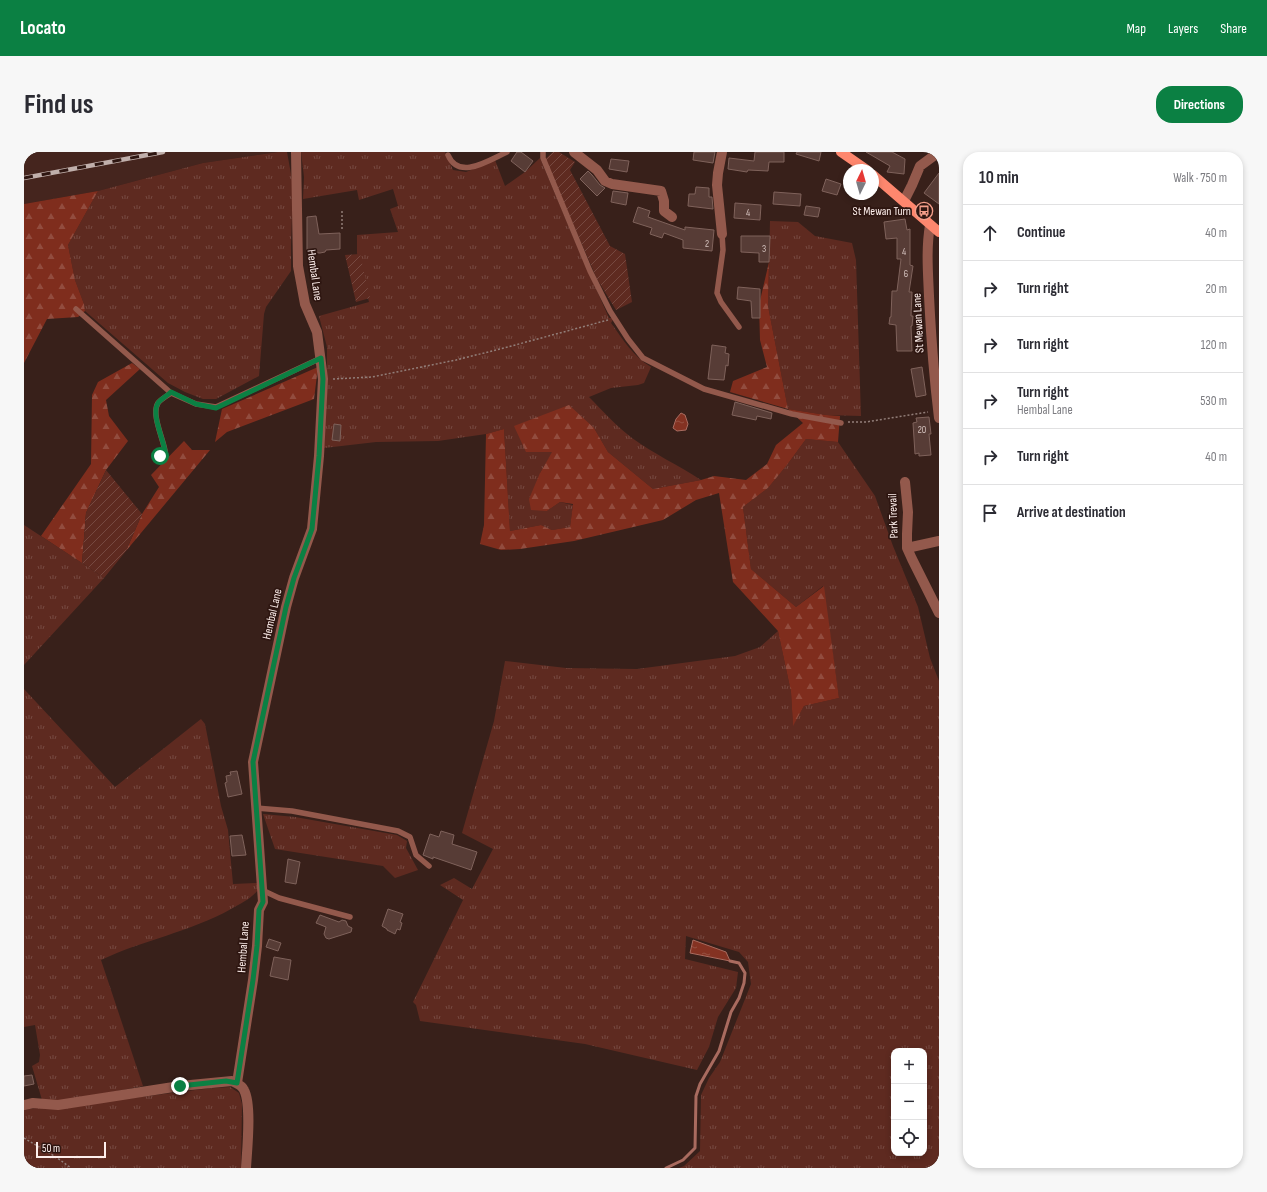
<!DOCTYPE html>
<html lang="en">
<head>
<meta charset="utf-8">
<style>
	body { margin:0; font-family:"Sofia Sans Condensed",sans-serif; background:#f7f7f7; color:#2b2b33 }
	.controls { position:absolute; right:12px; bottom:12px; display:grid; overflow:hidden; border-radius:8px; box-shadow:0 2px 6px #0003 }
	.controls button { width:36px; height:36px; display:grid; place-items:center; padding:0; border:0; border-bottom:1px solid #e1e1e2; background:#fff; color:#2b2b33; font:20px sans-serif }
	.compass { position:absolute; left:819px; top:12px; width:36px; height:36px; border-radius:50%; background:#fff; box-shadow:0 2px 6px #0003; rotate:5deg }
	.scale { position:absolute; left:12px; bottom:10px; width:70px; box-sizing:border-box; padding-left:4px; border:2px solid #feefec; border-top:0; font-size:11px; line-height:14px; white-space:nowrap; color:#feefec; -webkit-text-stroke:3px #2e1611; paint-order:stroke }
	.stop { position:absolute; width:12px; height:12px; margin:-9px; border:3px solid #0b8043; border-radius:50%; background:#fff }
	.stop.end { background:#0b8043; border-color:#fff; box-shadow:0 1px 4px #0008 }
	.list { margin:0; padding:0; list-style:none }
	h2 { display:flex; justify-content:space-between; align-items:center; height:52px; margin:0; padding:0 16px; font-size:17px }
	h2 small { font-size:13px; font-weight:400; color:#7c7c81 }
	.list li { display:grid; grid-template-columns:26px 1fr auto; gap:12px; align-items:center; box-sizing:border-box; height:56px; padding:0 16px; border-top:1px solid #e1e1e2 }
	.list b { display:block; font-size:15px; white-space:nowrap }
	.list p { margin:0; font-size:13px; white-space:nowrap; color:#7c7c81 }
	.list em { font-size:13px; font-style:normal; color:#7c7c81 }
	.icon { flex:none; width:22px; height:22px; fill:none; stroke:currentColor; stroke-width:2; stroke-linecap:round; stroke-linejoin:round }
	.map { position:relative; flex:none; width:915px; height:1016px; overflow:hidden; border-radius:16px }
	header { display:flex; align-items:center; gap:24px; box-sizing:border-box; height:56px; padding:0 20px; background:#0b8043; color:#fff }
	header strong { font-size:19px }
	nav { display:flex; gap:22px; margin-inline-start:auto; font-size:14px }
	.intro { display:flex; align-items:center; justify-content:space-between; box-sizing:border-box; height:96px; padding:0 24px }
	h1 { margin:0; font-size:28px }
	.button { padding:10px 18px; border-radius:16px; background:#0b8043; color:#fff; font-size:14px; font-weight:700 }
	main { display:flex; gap:24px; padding:0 24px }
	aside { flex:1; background:#fff; border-radius:16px; box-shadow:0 2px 6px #0003 }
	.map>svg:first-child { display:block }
</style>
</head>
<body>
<header>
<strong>Locato</strong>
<nav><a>Map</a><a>Layers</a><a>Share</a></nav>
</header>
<div class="intro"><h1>Find us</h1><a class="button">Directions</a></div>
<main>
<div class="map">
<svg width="915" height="1016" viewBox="0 0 915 1016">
	<defs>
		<pattern id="grass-tufts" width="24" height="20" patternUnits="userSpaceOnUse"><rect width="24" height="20" fill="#5e2a20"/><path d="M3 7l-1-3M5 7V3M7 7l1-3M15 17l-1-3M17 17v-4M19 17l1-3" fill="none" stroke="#764941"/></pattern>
		<pattern id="forest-firs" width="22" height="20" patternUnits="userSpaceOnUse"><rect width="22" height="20" fill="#7f2d1d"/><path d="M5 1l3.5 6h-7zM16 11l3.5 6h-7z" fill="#924c3e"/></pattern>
		<pattern id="garden-furrows" width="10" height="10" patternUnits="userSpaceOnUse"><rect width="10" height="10" fill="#5e2a20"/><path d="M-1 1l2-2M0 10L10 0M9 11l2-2" fill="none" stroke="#764941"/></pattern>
		<pattern id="water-ripples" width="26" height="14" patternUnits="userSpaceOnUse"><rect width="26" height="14" fill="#843222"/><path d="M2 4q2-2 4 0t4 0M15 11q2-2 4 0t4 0" fill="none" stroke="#965042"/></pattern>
	</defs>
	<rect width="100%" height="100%" fill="#38201a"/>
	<path fill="#45251e" d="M0,0H254L179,11L74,39L0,52Z"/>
	<path fill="url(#grass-tufts)" fill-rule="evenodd" d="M254,0H263L269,33L267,93V119L242,155L240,162L235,224L192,247H179L161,240L144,231L61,159L60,152L51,128L44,93L74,39L179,11Z
		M277,0H421L429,18L442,20L471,8L481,34L501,20L516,6L550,87L585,166H590L587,171C600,189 609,204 627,215L620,231L614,233L587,236L565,245C579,259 592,274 608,286C630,302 654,313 677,328L629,337L584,300L570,276L529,299L516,321L523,359L536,350L549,353L546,375L528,378L517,373L486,379L480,277L462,282L414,289L352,290L300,296L303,230V195L295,164L345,150L333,101V83L374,80L366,57L374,54L369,37L335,48L333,38L279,47L280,25Z
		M746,69L774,70L791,84L828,91L832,108L837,264L802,263L764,257L744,154Z
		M782,287L814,290L851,344L869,394L894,455L906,506L915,529V1016H655L660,1014L676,999L677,943L685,926L696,910L727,832L724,810L715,800L662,784L661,807L714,820L712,836L694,865L685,895L673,918L561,892L396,869L392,853L389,850L439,748L416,733L430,726L448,737L469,697L438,681L470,569L481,509L542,516L613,517L711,504L736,495L754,479L767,540L769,573L780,554L815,546L799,434L772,455L727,417L719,355L744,336L763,313ZM870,899H900V1001H870Z
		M0,373L58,411L80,426L0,513Z
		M0,537L91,635L177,567L181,572L197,654L204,678L209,732L233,731L234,738C226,748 217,751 207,757C166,780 119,788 77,808L119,934L40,949L18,948L8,914L15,910L16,903L11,873L0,875Z
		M239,662L271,665L373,683L383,689L382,696L394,718L371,726L359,714L251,697Z
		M206,935L215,941L218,952L217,1016H0V958C23,953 46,954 70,951C115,946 160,938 206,935Z"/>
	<path fill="url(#forest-firs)" d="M74,39L44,93L51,128L60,152L61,159L54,165L23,167L0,211V52Z
		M745,110L744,154L764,257L802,263L816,264L814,290L782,287L763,313L744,336L719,355L727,417L772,455L800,434L815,546L780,554L769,574L767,540L754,479L709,430L695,341L672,348L639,368L550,389L496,397L477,398L456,392L460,373L462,282L480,277L486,379L517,373L528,378L546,375L549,352L536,350L523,359L507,358L505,347L516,321L528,300H502L490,274L545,253L570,276L584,300L629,337L677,328L690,324L722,328L743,312L752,293L779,271L764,257L706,240L709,229L743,215L736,188L735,153Z
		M108,211L116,217L82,248L85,264L104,289L82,318L62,361L58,411L17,384L67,312L68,243L74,230Z
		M294,215L290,247L203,280L191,290L198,257Z
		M160,289L168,298H186L102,399L118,362L135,335L127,323Z"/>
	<path fill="url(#garden-furrows)" d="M529,0H535L551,10L546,18L586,94L601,102L608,150L592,158L573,127L521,7Z
		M336,102L346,146L332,150L321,103Z
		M82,318L118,362L102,399L80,426L58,411L62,361Z"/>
	<path fill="url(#water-ripples)" stroke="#a96b5f" d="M657,261L661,263L664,272L662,278L653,279L649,276L652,267Z
		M669,788L702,800L706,809L666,801Z"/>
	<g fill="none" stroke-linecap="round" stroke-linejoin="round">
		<path stroke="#a96b5f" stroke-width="3" d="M642,1016L659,1008L671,996L672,944L676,932L695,899L707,860L715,846L720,831L721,821L715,811L706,809"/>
	</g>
	<path fill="#573c36" stroke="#7f625b" d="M493,0H497L509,9L501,20L487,9Z
		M670,0H691L689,11L669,8Z
		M731,0H760V10H745L744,19L724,18L723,20L704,17L705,6L730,9Z
		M773,0H797L795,9L772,2Z
		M842,0H868L881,7L880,22L863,20L866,14Z
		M587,7L605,9L603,20L585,17Z
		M564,19L568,23L576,33L581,36L573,44L556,27Z
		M915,21V52L900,41Z
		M802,27L817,32L813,43L798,39Z
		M672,35L685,36V45H688L689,57L664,54L665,42H671Z
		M589,39L604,41L602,53L587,50Z
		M750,40L777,42L776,54L749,52Z
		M711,51L737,53L736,68L710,66Z
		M782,54L796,56L794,65L780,63Z
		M614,55L626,59L624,65L661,78V75L690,78L688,99L659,96V88L640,81L638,86L626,82L628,76L609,70Z
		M292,64L295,82L316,81V97L302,98L301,100L296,101L283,100V65Z
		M881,67L883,78L886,77V113L889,114L885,140H888L887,164H889L888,174H887L888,199H873L872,173L865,172L866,165H867L868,139H873L877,107H873V86L862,87L860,70Z
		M717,84H746L745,110H735V101L717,100Z
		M714,135L736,137V166H728L727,149L713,147Z
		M688,193L702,195L701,201L705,202L704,214L702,213L700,228L684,227Z
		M898,215L902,243L892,245L887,217Z
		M711,250L748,261L747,267L733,264L732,268L708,263Z
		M905,265L907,282H905L907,303L895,304V301L891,302L889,271L893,270L892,266Z
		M310,272L317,273L316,289L308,288Z
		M213,619L218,642L204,645L201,631L203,630L202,624L207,623L206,620Z
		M417,679L430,683L428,692L453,700L447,718L409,705V707L399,703L406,682L415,685Z
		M218,683L222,703L208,704L206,684Z
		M264,707L276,710L272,732L261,730Z
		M364,757L379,762L376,770L378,771L376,778L373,777L371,782L363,778V777L358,774Z
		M296,763L315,770L318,768L322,769L324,774L328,776L327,780L305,787L302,786L300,782L302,775L292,771Z
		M245,787L257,791L254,799L242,795Z
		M250,805L267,808L264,828L246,824Z
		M8,923L10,932L0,934V924Z"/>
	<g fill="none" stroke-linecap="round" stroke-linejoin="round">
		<path stroke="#927e79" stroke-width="1.5" stroke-dasharray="2 2" stroke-linecap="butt" d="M318,77V59
			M309,227L348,225L432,208L480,196L584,168
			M824,270H842L904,260
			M0,986L32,1005L47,1016"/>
		<path stroke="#93594c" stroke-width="5.5" d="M519,0V6L566,119L586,159L604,187L619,206L680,237L768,262L817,271
			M424,3C435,29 465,8 483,0
			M698,82L699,98L693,141L697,150L715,175
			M52,157L147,241L172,252L192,255L297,206
			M136,304L141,299C139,286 127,262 134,251C137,247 143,244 147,241
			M232,656L268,659L374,679L386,685L392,703L405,714
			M238,738L255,746L326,765"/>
		<path stroke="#93594c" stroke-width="10" d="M550,0L573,18L581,29L588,32L637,39L640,49V59L648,65
			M698,0L694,21L693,33L698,82
			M880,49L888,33L896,14L915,0
			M906,73C902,97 904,120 905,144C907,185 910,225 915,266
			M881,330L884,360L883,382V396L888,407L915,461
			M883,396L915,389
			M213,931L229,828L233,794L235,758L239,750L229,610L262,455L270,426L288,377L295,304L299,227L293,180L281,152L274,114L272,0
			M0,953L9,951L34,953L156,934L208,929C212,931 218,933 220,938C228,953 223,998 222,1016"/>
		<path stroke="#fe876e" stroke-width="10" d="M817,0L843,18
			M849,23L915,80"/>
		<defs>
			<path id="rail" d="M0,26L139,0"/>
		</defs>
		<use href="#rail" stroke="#c0afab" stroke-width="4.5"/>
		<use href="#rail" stroke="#2e1611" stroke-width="3" stroke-dasharray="9" stroke-linecap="butt"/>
	</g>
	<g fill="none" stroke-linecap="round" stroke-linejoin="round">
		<path stroke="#0b8043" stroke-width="5" d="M136,304L141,299C139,286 127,262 134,251C137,247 143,244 147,240L172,252L192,256L297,206L299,227L295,304L288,377L270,426L262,455L229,610L239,750L235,758L233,794L229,828L213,931L202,929L156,934"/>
	</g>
	<defs>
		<symbol id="bus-ring" viewBox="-11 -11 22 22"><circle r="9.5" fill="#2e1611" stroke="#f49e8a" stroke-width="1.5"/><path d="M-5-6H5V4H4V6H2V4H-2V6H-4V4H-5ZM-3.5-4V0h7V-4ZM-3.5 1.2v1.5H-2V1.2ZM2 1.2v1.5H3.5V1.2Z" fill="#f49e8a"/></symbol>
	</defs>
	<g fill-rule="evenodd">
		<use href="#bus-ring" x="890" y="49" width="20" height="20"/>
	</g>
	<g text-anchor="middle" stroke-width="3.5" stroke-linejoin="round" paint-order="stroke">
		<g font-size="10" fill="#d4c2be">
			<text x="724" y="64">4</text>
			<text x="683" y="95">2</text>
			<text x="740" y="100">3</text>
			<text x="880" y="103">4</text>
			<text x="882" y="125">6</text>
			<text x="898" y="281">20</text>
		</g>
		<g font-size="12" fill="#feefec" stroke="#2e1611" text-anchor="end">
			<text x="887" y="63">St Mewan Turn</text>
		</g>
		<g font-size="12" fill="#feefec" stroke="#2e1611">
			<text transform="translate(291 123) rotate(82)" y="4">Hembal Lane</text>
			<text transform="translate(894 171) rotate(-93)" y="4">St Mewan Lane</text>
			<text transform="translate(869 364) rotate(-92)" y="4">Park Trevail</text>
			<text transform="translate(248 462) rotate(-77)" y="4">Hembal Lane</text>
			<text transform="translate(219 795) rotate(-86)" y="4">Hembal Lane</text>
		</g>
	</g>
</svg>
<div class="controls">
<button>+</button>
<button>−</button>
<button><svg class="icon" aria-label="locate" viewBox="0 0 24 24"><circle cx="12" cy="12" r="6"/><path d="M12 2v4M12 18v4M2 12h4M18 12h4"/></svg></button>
</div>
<svg class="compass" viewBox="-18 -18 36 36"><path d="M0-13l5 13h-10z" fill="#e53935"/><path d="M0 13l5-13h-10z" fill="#7c7c81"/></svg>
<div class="scale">50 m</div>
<div class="stop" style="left:136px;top:304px"></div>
<div class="stop end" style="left:156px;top:934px"></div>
</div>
<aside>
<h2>10 min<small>Walk · 750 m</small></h2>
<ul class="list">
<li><svg class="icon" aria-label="ahead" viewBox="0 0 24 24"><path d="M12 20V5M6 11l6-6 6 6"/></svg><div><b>Continue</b></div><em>40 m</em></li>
<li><svg class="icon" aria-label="right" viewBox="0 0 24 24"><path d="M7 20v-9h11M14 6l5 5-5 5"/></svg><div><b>Turn right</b></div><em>20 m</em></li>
<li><svg class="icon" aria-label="right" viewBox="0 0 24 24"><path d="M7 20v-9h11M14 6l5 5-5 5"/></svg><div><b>Turn right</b></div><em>120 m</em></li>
<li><svg class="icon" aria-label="right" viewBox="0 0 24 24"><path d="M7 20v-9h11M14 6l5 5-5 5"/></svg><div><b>Turn right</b><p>Hembal Lane</p></div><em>530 m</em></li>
<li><svg class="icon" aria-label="right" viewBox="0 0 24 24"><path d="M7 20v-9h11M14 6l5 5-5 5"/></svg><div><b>Turn right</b></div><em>40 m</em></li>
<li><svg class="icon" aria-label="arrive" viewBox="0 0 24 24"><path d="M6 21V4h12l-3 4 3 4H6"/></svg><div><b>Arrive at destination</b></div></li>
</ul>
</aside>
</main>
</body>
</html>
